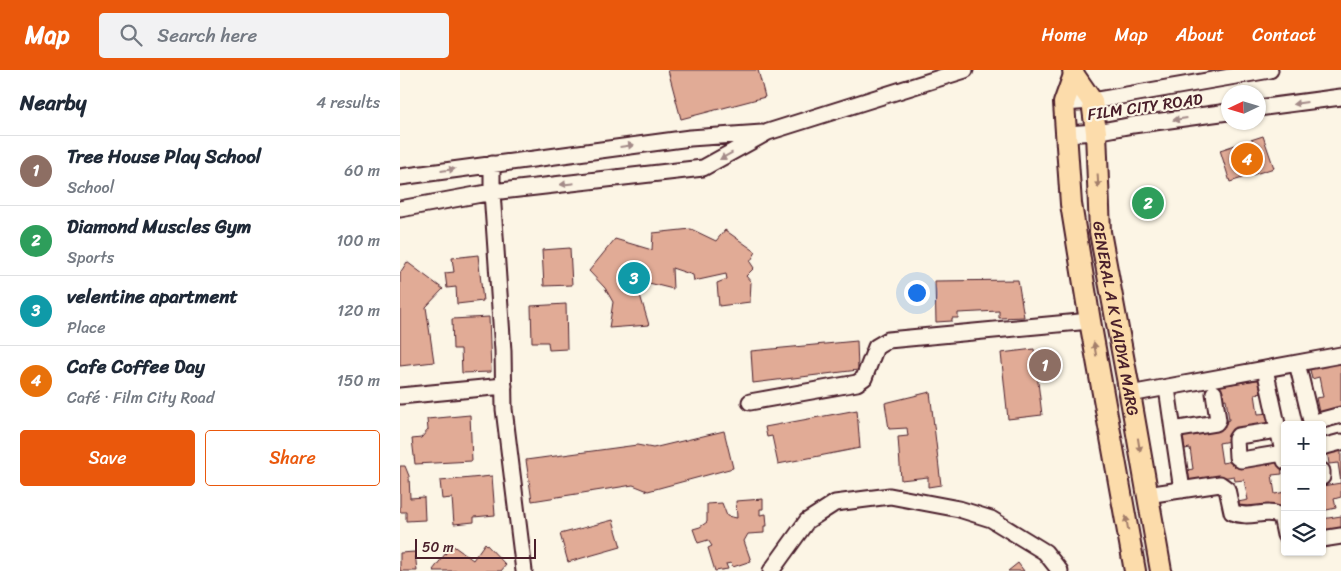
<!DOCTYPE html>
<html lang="en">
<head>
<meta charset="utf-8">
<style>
	body { margin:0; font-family:Sriracha,sans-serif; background:#f2f2f3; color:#1f2937 }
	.controls { position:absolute; right:15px; bottom:15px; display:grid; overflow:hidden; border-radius:5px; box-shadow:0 1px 4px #0004 }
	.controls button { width:45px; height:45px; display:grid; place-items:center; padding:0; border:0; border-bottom:1px solid #e0e1e3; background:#fff; color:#1f2937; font:25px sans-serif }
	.compass { position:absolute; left:821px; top:15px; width:45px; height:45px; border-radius:50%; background:#fff; box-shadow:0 1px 4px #0004; rotate:266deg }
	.scale { position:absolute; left:15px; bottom:12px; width:121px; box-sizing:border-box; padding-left:5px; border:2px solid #4a1f2b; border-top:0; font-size:14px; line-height:18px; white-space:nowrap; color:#4a1f2b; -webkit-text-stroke:4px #fcf5e5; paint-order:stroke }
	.you { position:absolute; left:516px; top:222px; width:18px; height:18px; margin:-12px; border:4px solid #fff; border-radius:50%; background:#1a73e8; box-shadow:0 0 0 8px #1a73e833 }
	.badge { display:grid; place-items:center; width:32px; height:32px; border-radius:50%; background:#ea580c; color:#fff; font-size:16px; font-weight:700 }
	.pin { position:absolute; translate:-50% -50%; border:2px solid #fff; box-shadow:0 1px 5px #0006 }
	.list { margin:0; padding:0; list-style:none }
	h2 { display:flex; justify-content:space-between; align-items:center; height:65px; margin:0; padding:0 20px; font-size:21px }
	h2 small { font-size:16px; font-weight:400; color:#747a83 }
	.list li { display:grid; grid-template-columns:32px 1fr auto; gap:15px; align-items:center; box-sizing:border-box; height:70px; padding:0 20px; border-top:1px solid #e0e1e3 }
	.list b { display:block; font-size:19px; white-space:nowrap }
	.list p { margin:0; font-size:16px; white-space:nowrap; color:#747a83 }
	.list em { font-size:16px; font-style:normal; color:#747a83 }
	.actions { display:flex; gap:10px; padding:15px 20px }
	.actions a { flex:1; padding:11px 0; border:1px solid #ea580c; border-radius:5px; text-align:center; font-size:18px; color:#ea580c }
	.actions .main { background:#ea580c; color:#fff }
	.icon { flex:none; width:28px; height:28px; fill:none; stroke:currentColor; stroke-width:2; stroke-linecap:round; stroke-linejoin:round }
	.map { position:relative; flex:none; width:941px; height:501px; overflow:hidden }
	header { display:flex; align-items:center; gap:30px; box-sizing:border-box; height:70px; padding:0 25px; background:#ea580c; color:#fff }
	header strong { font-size:24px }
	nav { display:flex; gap:28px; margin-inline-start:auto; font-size:18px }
	.search { width:350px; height:45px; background:#f2f2f3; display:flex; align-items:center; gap:12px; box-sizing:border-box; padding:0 18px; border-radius:5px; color:#747a83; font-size:19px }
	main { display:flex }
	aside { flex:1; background:#fff }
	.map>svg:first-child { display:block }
</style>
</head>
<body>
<header>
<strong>Map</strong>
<div class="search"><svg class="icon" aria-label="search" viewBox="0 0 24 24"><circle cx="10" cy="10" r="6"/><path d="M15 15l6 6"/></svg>Search here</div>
<nav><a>Home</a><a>Map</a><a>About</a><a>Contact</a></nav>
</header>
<main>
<aside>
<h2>Nearby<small>4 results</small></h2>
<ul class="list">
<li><span class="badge" style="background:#8d6e63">1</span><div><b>Tree House Play School</b><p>School</p></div><em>60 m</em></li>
<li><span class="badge" style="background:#2e9e5b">2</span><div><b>Diamond Muscles Gym</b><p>Sports</p></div><em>100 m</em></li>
<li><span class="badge" style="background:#0f9aa8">3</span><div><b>velentine apartment</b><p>Place</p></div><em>120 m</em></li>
<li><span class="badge" style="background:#e8710a">4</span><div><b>Cafe Coffee Day</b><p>Café · Film City Road</p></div><em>150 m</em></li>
</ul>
<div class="actions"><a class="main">Save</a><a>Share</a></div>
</aside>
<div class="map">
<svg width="941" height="501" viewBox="0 0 941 501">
	<rect width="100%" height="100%" fill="#fcf5e5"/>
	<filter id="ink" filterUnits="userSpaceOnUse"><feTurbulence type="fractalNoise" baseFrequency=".02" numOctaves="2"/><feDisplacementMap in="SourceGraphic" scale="10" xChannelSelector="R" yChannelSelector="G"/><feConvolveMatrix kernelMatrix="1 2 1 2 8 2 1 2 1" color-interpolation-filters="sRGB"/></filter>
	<g filter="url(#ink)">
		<path fill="#e1ab96" stroke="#4a1f2b" d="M268,0H358L365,27L281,49Z
			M863,66L874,98L830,112L820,80Z
			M291,159L316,171L325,160L356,182L350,192L354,198L346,206L351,212L350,232L319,236L317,213L327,209L326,204L294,211L293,205L272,198L273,219L249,213L237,215L249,255L209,258L213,232L205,218L189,201L215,169L252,180L253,163Z
			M170,178L172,215L144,216L142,180Z
			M78,185L83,231L57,234L56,217L47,218L45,203L54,202L52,188Z
			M7,192L43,219L26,237L34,292L0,296V203Z
			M618,210L624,247L599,248V241L558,243V248H552V251L536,252L535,211Z
			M166,234L167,279L149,280L148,272H132L131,236Z
			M89,247L91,302L62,303L61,279H53L52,249Z
			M457,271L458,300L353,313L351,281Z
			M634,279L642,345L608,349L601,283Z
			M941,288V342L920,347L916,328L923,327L919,307L912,309L909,295Z
			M864,309L866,323L855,324L858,344L869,343L872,357L829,364L830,371L819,373L822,393L833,391L834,396L880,388L882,404L872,405L875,424L885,422V438L841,445L838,432L848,430L844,410L835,411L834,406L790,413L788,400L793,399L790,378L785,379L782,364L825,358L824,351L829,350L826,329L821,330L818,316Z
			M530,322L541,415L528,417V407L501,410L498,367L508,366L507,358L489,359L485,333Z
			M457,340L460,378L378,394L372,366L367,367L365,357Z
			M70,345L72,391L15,394L12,369L21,368L28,360L27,349Z
			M324,361L333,398L248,421L233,415L132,431L126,390L237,375L253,378Z
			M941,376V427L934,429L936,438L922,441V416L941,413L938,393L929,394L927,380Z
			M0,396H5L9,406L10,428L24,427L25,450L6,451V442H0Z
			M92,406L95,445L74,447V452L54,454L52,428L42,429L40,411Z
			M363,429V439H360V445L366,444L367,456H364V463L348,464L344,471L351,491L333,497L331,493L326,494L328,499L315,501L308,478L312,476L308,470L298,473L293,459L300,457L307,452V434L322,433L327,446L337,448L336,431Z
			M941,446V463L922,466V449Z
			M213,450L221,477L168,492L160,464Z
			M85,473L106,495L101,501H34L33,500L52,475L73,490Z
			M15,482L17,501H0V483Z
			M618,493L624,501H608Z"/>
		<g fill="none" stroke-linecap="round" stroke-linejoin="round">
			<defs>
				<path id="minor" d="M664,33L692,31L870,0
					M858,38L941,27
					M666,64L696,62L733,55L828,42
					M92,94V122L103,281L104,339L124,501
					M0,107L290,68L362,63
					M0,139L92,122L303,98L368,62L565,0
					M897,293L912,355
					M865,299L885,391
					M767,318L773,360
					M730,324L941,285
					M0,326L104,316
					M350,332L457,313L464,308L476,277L488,270L690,251
					M911,353L941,345
					M878,360L838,366L836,369L837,387L841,390L883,383
					M922,377L941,372
					M922,401V407
					M782,420L773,360L816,353L818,350L814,323
					M747,425L820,414L827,419L832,442C850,450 866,438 881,446L885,465
					M922,469L941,466
					M371,501L407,451L435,433L490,426L559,439L591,449L645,482L660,501"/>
				<g id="major">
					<path id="s1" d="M673,0L674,5L692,31L696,62L700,162L730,324L761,501"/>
					<path d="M674,5L664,33L671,134L690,251L735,501"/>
				</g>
			</defs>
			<use href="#minor" stroke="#4a1f2b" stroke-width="19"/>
			<use href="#major" stroke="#4a1f2b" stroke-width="24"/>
			<use href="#minor" stroke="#fcf5e5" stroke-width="15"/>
			<use href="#major" stroke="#fcdcab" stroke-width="20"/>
		</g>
		<defs><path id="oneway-solid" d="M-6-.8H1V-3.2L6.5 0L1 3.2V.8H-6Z" transform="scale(1.25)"/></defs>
		<g fill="#a38a88">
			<use href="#oneway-solid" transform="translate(900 33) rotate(172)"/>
			<use href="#oneway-solid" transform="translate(780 49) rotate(172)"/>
			<use href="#oneway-solid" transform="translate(227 76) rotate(-8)"/>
			<use href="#oneway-solid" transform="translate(326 86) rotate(151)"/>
			<use href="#oneway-solid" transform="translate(48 100) rotate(-8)"/>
			<use href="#oneway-solid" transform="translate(167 114) rotate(174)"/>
		</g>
		<g fill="#a37e6b">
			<use href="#oneway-solid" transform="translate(698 111) rotate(87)"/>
			<use href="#oneway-solid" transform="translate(695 279) rotate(-100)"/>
			<use href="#oneway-solid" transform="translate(739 375) rotate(81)"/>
			<use href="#oneway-solid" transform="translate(727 453) rotate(-100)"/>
		</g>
	</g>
	<g text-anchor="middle" stroke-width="4.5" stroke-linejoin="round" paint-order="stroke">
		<g font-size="16" fill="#4a1f2b" stroke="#fcf5e5">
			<text transform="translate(745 36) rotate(-8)" y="6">FILM CITY ROAD</text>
			<text dy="6" stroke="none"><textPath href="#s1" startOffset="256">GENERAL A K VAIDYA MARG</textPath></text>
		</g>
	</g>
</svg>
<div class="controls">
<button>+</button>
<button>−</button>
<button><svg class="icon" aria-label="layers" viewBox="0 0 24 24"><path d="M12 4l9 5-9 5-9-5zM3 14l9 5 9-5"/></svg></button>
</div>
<svg class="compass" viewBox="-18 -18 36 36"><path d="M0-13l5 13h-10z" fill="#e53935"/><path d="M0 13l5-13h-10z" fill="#747a83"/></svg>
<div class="scale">50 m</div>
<div class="you"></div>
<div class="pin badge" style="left:645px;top:295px;background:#8d6e63">1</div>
<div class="pin badge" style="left:748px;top:133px;background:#2e9e5b">2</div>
<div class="pin badge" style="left:234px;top:208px;background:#0f9aa8">3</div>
<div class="pin badge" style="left:847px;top:89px;background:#e8710a">4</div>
</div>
</main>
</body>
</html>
